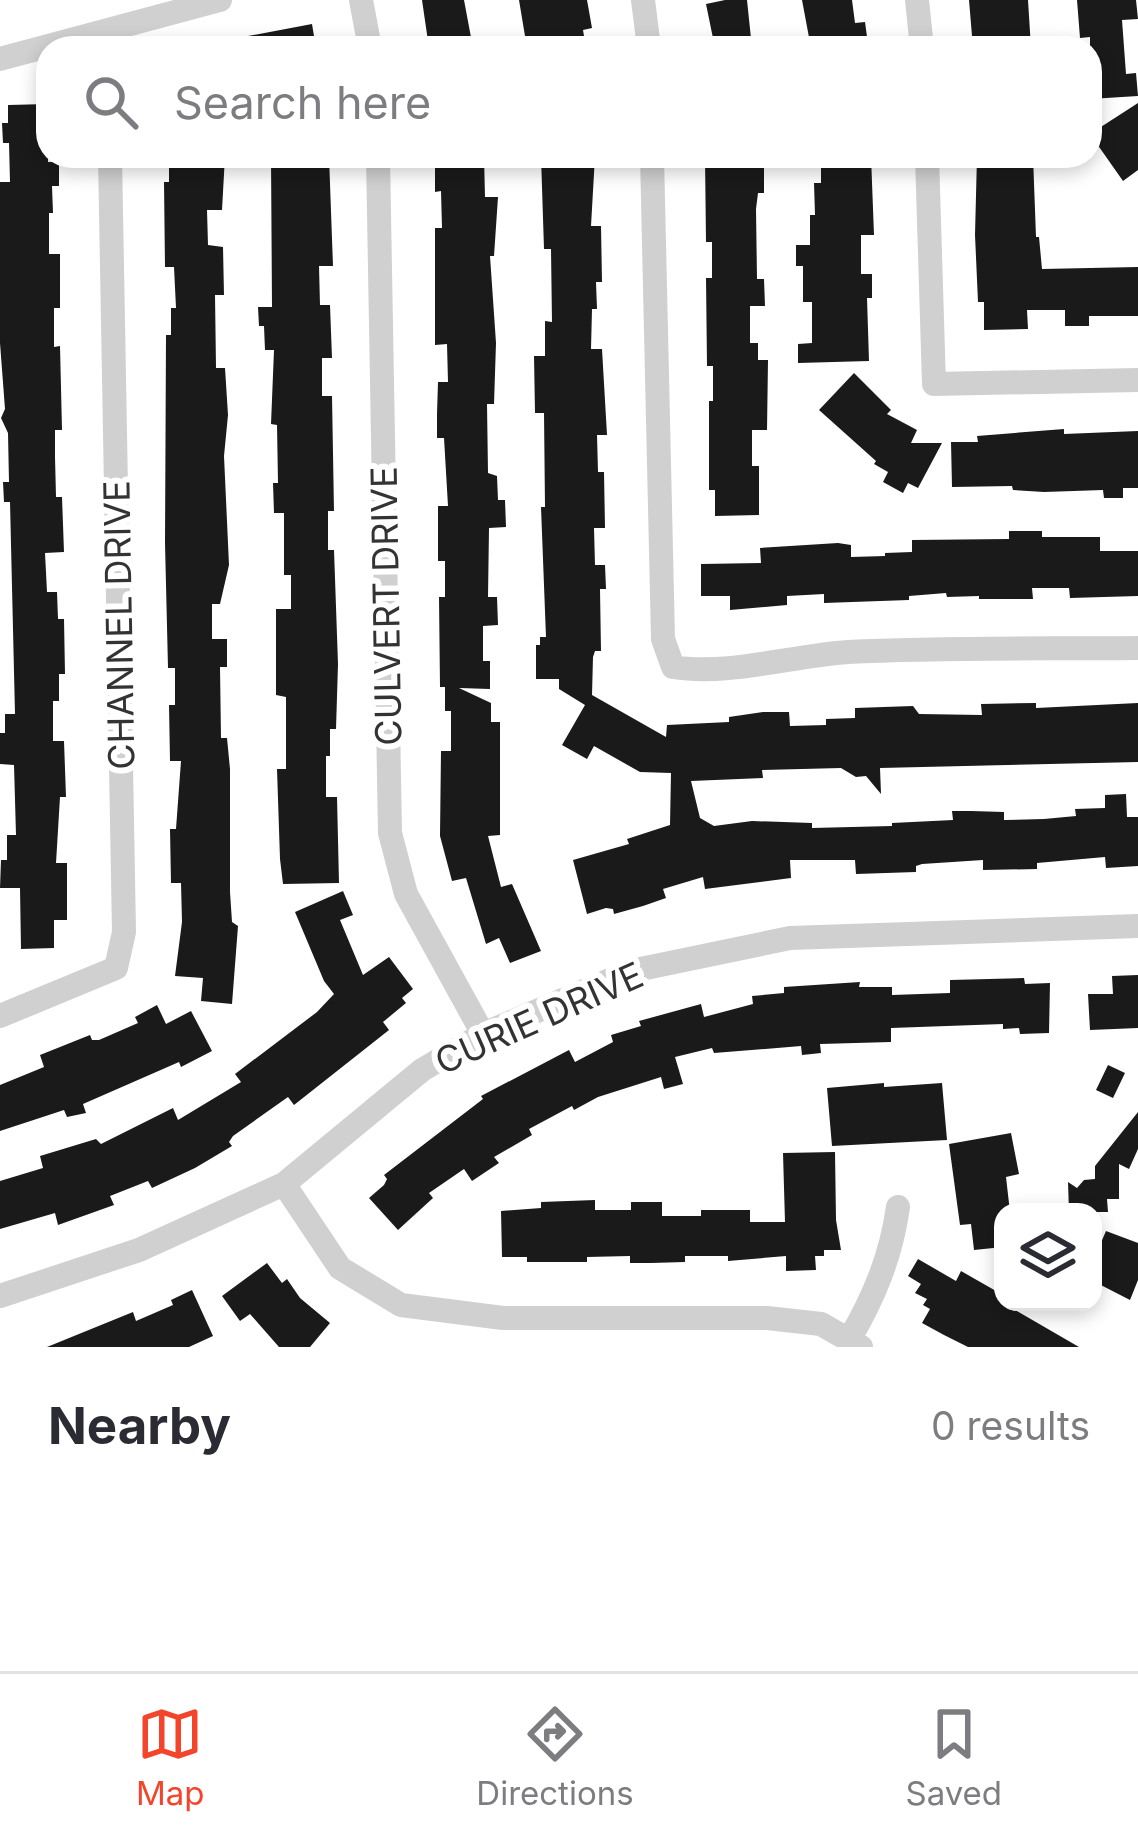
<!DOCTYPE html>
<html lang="en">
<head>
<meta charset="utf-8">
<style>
	body { margin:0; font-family:Inter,sans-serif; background:#f7f7f7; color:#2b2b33 }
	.controls { position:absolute; right:36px; bottom:36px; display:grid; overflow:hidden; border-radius:24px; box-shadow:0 6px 18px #0003 }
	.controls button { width:108px; height:108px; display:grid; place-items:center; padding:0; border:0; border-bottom:3px solid #e1e1e2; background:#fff; color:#2b2b33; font:60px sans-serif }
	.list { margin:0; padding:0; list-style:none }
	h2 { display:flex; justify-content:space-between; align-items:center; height:156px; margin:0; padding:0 48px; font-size:51px }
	h2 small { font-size:39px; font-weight:400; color:#7c7c81 }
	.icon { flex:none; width:66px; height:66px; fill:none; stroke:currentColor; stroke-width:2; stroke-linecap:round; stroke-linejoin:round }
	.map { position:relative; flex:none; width:1138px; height:1347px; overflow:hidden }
	.search { position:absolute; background:#fff; box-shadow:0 6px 18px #0003; left:36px; right:36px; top:36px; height:132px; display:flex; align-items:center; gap:30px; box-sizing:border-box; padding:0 42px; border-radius:36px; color:#7c7c81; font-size:45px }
	.sheet { height:324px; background:#fff }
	nav { display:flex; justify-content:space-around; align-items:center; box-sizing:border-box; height:168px; border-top:3px solid #e1e1e2; background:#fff; font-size:33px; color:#7c7c81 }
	nav a { display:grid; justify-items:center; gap:6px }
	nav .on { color:#f2452c }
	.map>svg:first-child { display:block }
</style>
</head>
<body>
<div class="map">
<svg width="1138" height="1347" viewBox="0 0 1138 1347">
	<rect width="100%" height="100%" fill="#fff"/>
	<path fill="#1a1a1a" d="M422,0H464L473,48H429Z
		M519,0H587L592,28L583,30L586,48H527Z
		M725,0H747L752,48H715L706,4Z
		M802,0H852L855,23L865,22L868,44L811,48Z
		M969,0H1028L1031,48H973Z
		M1077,0H1136L1138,19L1122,20L1126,74L1136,73L1138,96L1090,99V37L1080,38Z
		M312,24L316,48H233L232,39Z
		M1138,103V170L1123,181L1090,134Z
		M48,104V162H59V186H52L53,213H49V254H60V308H54V347L60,346L62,430H55V457L56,497H62L64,552L45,553L47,592H57L58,619H64L65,674H59V701H53V741H64L66,797H60L56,863H67V920H54V948L21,949L20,888H0L1,860H7V835H16L14,765L0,764V733H5V714H15L10,502H4L3,482H9L8,433L1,418L5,409L0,343V182H10L9,143H3L2,123H8V105Z
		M169,156H225L222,210H207L208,245L223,247L224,295H215L216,368H225L228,415L224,456L229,565L220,604H212V639H227V667H220L221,738H227L230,769V892L232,922L238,926L232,1004L201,1001L203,978L175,976L182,922L181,883H171L170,829H176L181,761H170L169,705H175V668H168L165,543L166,335H171V308H176L174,267H165L164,182H169Z
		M271,156H329L333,266H319L320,305H330L332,358H322V396H332L334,511H328V550H334L338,664L336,729H330V756H326V797H337L339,883L283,884L280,859L277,769H286V697L276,695V609H291V575H284V513H274L273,483H278L277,425L271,424L274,350H265L264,326H259L258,307H272Z
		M435,156H484L485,197H498L494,256H490L496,343L494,404H487L488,473L497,476L498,500H505L506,527L489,528L488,597H497L498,625L483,626V661H490V689L459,688L491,703V722H500V835L488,836L501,887L512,884L541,951L510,963L499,938L486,944L466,878L452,881L440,836L441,751H451V711H445V687H440L439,597H445V561H438V506H448L444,438H437V414L438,382H448L447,344L435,345V228H442L441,191L435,192Z
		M541,156H595L591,226H601L602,282H596L597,309H592L591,349H602L607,435H597L598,472H604L605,528H594L595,565H605L606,589H600L601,651H595L593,657L592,695L666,737L667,725L729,722V717L763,712H789L790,726L826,725V719L855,718V708L913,706L919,714L982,715L981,704L1036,703V708L1138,703V762L880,768L881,794L866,776L856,777L841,768L762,770L763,778L691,781L700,818L714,826L752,821L812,823V828L892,826V823L953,820L952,811H971L1004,812V820L1044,819L1076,816L1075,809L1105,808V795L1126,794L1127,817H1138V866L1106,868L1105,857L1037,863V869L983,870V860L922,864L916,866V872L856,874L855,860H790L791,878L705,889L703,877L663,889L666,898L643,906L614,914L613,909L606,908L587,914L573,860L629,844L627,839L670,825L671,773L640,772L594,746L587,759L562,745L585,705L559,689V679H536V645H540V637H546L541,507H545L544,413H535L534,356H545V321L552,322L551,249H544Z
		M764,156V193H758L756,209L757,279H764L765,306H750V343H758V360H768L767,430H752V466H759V515L715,516V490H709V401H713V366H707L706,278H712V242H706L705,157Z
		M821,156H871L874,235H861V274H872V298H867L869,361L798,363V344L812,343V302H803V266H796V245H810V215H815L814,183H821Z
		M977,156H1033L1036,237H1039L1042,269L1138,267V316H1089V326H1065V310H1027L1028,329L984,330V302H978L975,235Z
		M854,373L891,410L887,414L917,430L911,443H942L918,488L908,483L903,493L883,482L888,472L874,464L876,461L819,410Z
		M1064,429V434L1138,431V488H1123V498H1104L1103,490L1044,492L1013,490L1012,486L952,487L951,442H978L977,436Z
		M1009,531H1042V537H1100V551H1138V596L1070,598L1069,588H1032L1033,599H979V596L947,597L946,593L909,596V600L824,603V594L787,596V605L730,610V596H701V564L761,563L760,548L838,543L851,545V557L885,556V553L912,552V540L1009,539Z
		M343,891L353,915L340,920L363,975L389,957L413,989L402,998L406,1003L383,1022L389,1030L294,1105L288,1097L233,1136L229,1142L232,1146L195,1168L152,1188L148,1181L110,1196L114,1205L58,1225L55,1213L0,1229V1181L43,1168L40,1156L96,1139L101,1144L173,1108L178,1120L241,1082L235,1074L317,1012L334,994L324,981L295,912Z
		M1138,975V1028L1090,1030L1088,994H1113L1112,976Z
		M1024,978L1025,984L1050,983L1049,1033L1020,1034L1019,1028L1003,1029V1024L891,1028V1042L820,1044L821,1053L802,1055L801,1046L714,1053L712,1048L675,1057L683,1084L664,1089L661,1077L598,1097L574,1110L572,1106L529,1129L532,1135L494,1157L499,1163L472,1181L464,1169L429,1193L433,1198L398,1230L369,1198L384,1185L387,1179L384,1175L483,1099L481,1096L569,1050L575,1062L613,1042L611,1035L641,1026L639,1021L701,1004L704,1017L753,1004L752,996L784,993V987L860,982L859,987H892V995L950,993V980Z
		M157,1005L166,1024L191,1011L212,1051L181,1067L179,1062L83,1104L86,1113L67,1117L64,1110L0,1131V1085L44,1067L40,1055L90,1035L92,1040H99L138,1023L135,1017Z
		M1108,1065L1125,1073L1113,1098L1096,1090Z
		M884,1083V1087L942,1083L947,1140L832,1146L827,1088Z
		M1138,1112V1149L1129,1169L1119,1164V1199H1107L1108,1212H1069L1068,1182L1077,1188L1084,1180L1095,1179V1166Z
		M1011,1133L1019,1174L1006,1177L1010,1212H1003V1247L974,1250L971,1224L960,1225L949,1144Z
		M835,1152L836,1220L841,1250H824V1256H815L816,1270L786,1271V1256L728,1261V1256H685V1262L651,1263H630V1256L587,1257V1262H527V1257H502L501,1211L541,1208V1202L595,1200V1210H631V1202H662V1216H701V1210H750V1222H785L783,1153Z
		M1106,1231L1138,1243V1280L1130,1300L1093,1281V1261Z
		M918,1259L956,1281L961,1271L1003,1295V1303L1079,1347H968L944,1335L922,1323L930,1309L923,1305L927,1299L915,1293L921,1284L908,1276Z
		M267,1263L282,1283L287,1279L300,1298L330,1323L310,1347H279L250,1314L240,1321L222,1296Z
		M192,1290L213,1336L189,1347H47L133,1312L136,1321L173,1305L171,1300Z"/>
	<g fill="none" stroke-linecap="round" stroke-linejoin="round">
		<path stroke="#d0d0d0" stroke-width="24" d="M361,0L370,48
			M643,0L649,48
			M917,0L922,48
			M0,59L220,0
			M378,156L390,833L406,894L483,1034
			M652,156L663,639L673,667C728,676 791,656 848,652C945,647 1042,649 1138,648
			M927,156L934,384L1138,380
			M0,1016L116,968L124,932L110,156
			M284,1184L340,1268L401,1305L503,1318H767L821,1324L861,1347
			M0,1296L139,1250L284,1184L422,1070L483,1034L631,971L790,938L1138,926
			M849,1340C874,1297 891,1257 898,1207"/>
	</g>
	<g text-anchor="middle" stroke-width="12" stroke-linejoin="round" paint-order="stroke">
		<g font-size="36" fill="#333" stroke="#fff">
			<text transform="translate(386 606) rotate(-91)" y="13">CULVERT DRIVE</text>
			<text transform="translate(119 625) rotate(-91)" y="13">CHANNEL DRIVE</text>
			<text transform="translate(539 1018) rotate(-24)" y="13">CURIE DRIVE</text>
		</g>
	</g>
</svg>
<div class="controls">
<button><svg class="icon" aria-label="layers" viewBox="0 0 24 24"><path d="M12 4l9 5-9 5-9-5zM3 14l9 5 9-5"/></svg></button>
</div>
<div class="search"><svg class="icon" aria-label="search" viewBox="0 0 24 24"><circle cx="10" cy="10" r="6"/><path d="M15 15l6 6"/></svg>Search here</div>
</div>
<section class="sheet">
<h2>Nearby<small>0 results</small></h2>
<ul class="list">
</ul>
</section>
<nav>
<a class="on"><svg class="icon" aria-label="map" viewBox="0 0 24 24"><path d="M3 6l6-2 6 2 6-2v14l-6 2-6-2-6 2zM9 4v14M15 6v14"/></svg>Map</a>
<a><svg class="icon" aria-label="directions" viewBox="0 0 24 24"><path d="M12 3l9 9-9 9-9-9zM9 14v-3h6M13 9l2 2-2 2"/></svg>Directions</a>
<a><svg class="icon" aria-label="saved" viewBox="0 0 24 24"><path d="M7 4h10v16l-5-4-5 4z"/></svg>Saved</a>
</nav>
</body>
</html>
